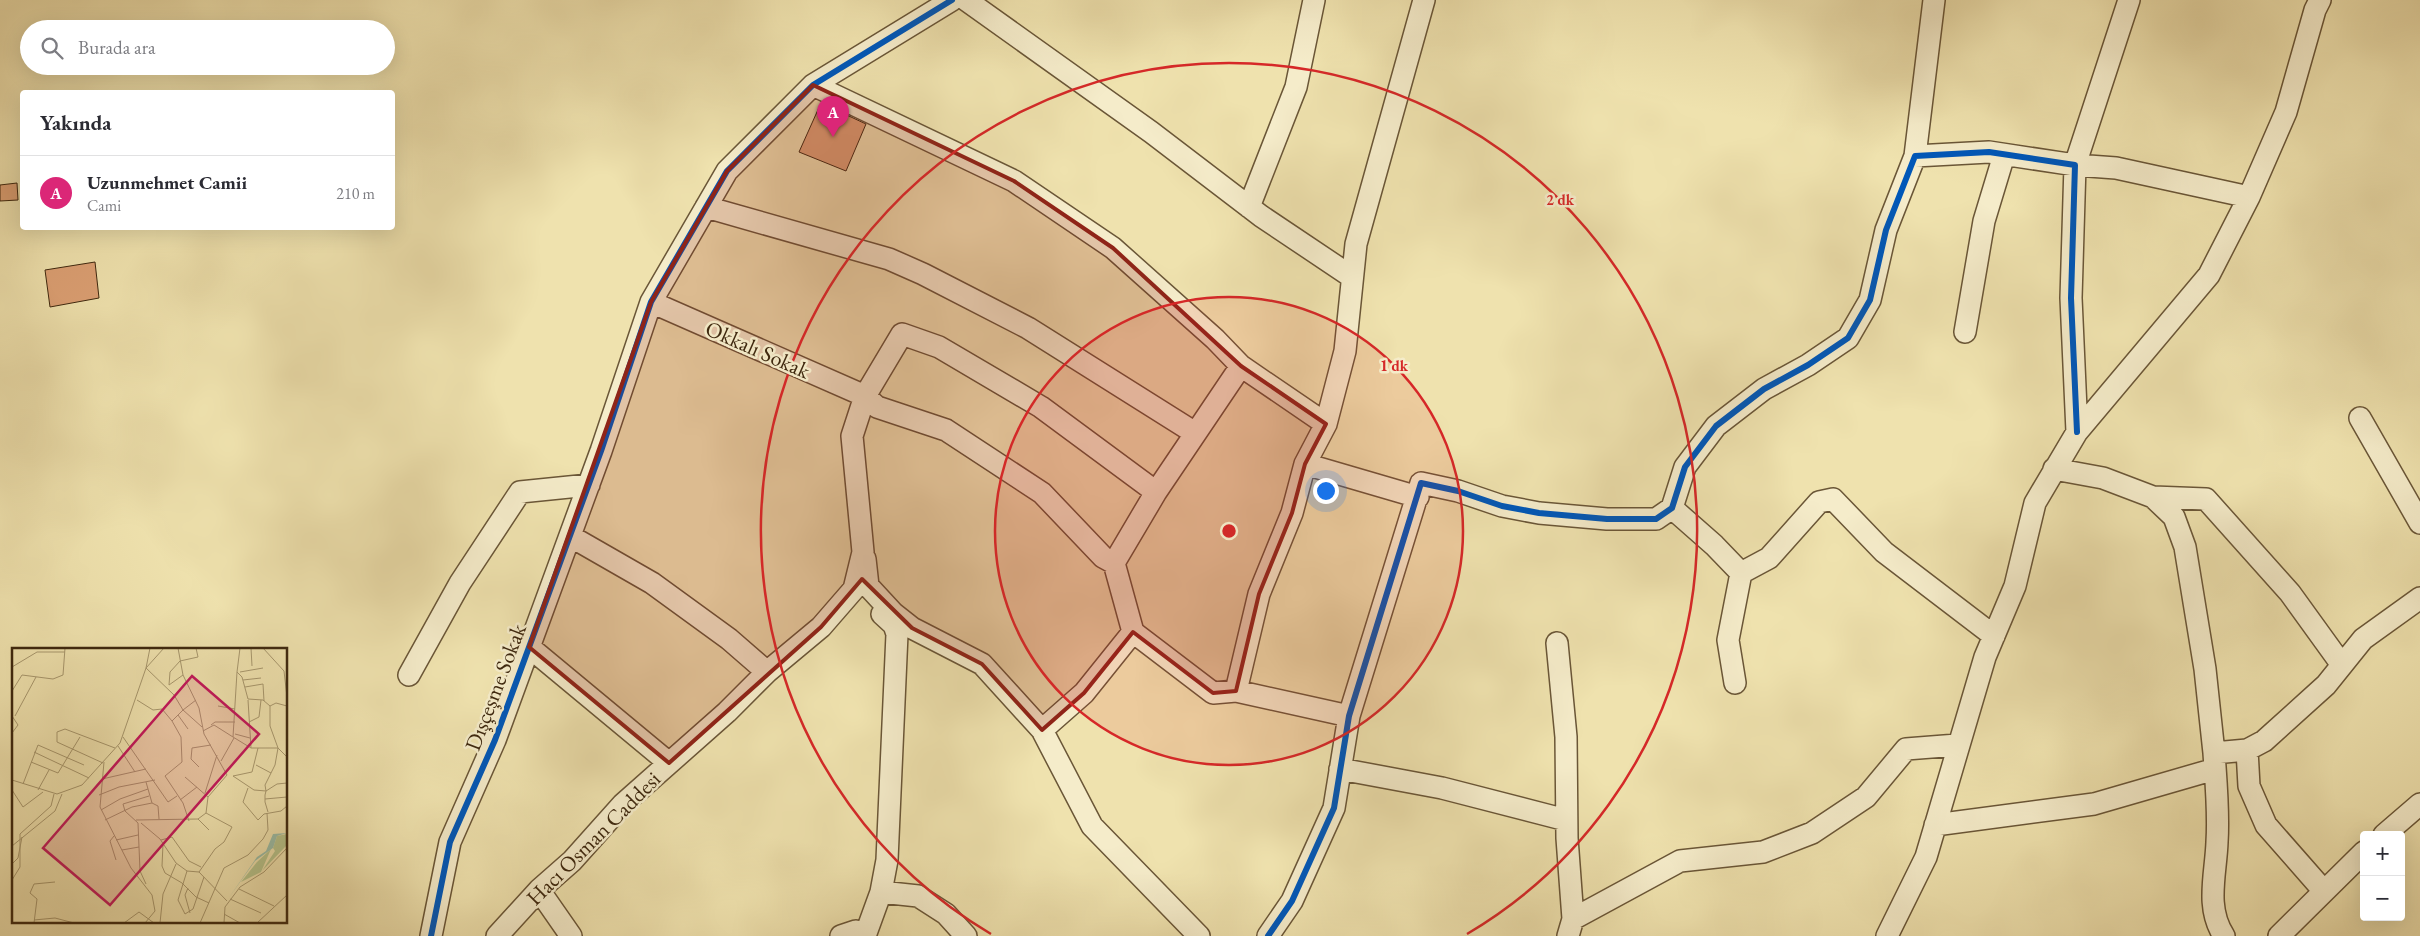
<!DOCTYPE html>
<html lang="tr">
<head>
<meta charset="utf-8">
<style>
	body { margin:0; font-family:"EB Garamond",serif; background:#f2f2f3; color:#2b2b33 }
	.controls { position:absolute; right:15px; bottom:15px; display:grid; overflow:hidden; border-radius:5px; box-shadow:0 5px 20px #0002 }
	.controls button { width:45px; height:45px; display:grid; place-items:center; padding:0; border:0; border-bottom:1px solid #e1e1e2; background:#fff; color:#2b2b33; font:25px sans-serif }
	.you { position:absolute; left:1325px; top:490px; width:18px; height:18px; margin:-12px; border:4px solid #fff; border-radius:50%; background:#1a73e8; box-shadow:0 0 0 8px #1a73e833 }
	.badge { display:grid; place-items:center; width:32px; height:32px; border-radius:50%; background:#db2777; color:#fff; font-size:16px; font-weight:700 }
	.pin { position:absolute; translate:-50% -41px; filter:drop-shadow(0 1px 2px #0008) }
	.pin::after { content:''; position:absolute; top:26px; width:18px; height:15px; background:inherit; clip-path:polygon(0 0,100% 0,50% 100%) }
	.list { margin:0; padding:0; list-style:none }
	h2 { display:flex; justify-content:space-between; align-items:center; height:65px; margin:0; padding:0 20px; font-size:21px }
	h2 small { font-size:16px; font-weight:400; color:#7c7c81 }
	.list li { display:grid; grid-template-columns:32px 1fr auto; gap:15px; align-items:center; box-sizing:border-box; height:75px; padding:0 20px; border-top:1px solid #e1e1e2 }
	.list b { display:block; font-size:19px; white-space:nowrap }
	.list p { margin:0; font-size:16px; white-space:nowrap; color:#7c7c81 }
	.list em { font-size:16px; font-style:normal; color:#7c7c81 }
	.icon { flex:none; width:28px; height:28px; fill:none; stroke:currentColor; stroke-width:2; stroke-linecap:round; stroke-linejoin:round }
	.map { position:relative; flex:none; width:2420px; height:936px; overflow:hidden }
	.search { position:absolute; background:#fff; box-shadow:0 5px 20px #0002; left:20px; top:20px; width:375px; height:55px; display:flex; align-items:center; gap:12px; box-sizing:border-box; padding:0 18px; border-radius:28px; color:#7c7c81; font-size:19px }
	.panel { position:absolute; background:#fff; box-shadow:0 5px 20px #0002; left:20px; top:90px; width:375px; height:140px; border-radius:5px }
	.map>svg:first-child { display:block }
</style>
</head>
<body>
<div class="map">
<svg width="2420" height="936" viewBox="0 0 2420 936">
	<rect width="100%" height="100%" fill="#efe2ae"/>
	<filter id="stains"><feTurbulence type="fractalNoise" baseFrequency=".004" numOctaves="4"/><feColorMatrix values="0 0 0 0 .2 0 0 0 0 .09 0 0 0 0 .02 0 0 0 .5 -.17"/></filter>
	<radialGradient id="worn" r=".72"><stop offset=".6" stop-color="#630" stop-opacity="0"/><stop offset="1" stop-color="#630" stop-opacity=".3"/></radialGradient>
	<path fill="#dca074" stroke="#3e280f" d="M821,103L866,124L846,171L799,152Z
		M17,183L18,200L0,201V185Z
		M95,262L99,298L50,307L45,270Z"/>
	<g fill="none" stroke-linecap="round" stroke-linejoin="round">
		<defs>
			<path id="minor" d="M966,0L1151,132L1261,216L1352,277
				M2129,0L2075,165L2116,168L2249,197
				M813,85L1014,181L1113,248L1215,339L1241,366L1326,424
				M1915,156L1934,0
				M706,207L889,259L923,274L1028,328L1195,433
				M1249,207L1296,87L1314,0
				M651,302L865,396L877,407L946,430L1042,493L1103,557L1114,563L1133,632L1084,693L1042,730
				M1965,332L1984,221L2004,155
				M2360,418L2420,523
				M1305,464L1418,497
				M2054,469L2103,478L2153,497L2174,517L2185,547L2194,602L2205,669L2214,753
				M2153,497L2206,499L2290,593L2342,665
				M1672,508L1714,545L1741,573
				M570,536L652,583L729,639L767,672
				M865,559L868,586L893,613L912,628L982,664L1042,730L1092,826L1199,936
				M1114,563L1156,492L1241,366
				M1133,632L1213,693L1236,691
				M1557,643L1566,737L1567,838L1573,919L1568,936
				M528,646L669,763
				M409,675L460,583L520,492L589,485
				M1735,683L1728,640L1741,573L1769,558L1819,502L1833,499L1884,552L1994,636
				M1349,716L1236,691L1259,594L1292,513L1305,464L1326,424L1345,351L1356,244L1424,0
				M2247,750L2249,786L2266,825L2323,890
				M1340,769L1442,788L1566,820
				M1935,825L2094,804L2215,769
				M2384,835L2420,804
				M539,890L571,936
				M881,892L918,896L946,914L966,936
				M1573,919L1680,861L1763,852L1812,833L1866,797L1906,749L1957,745
				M431,936L450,842L495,740L601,451L651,302L727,171L813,85L952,0
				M497,936L539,890L572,861L623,804L727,712L767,672L821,627L854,589L863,552L852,436L865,396L902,334L939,347L1041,407L1156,492
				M841,936L856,931L866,934
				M865,936L881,892L887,860L897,634L894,625L882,614
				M1268,936L1292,901L1334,808L1349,716L1421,483L1458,491L1502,506L1539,513L1607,519H1656L1672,508L1685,467L1716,426L1764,389L1808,365L1848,338L1870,300L1886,230L1915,156L1989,152L2075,165L2071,298L2077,432
				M1887,936L1926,857L1985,657L2015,586L2035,503L2077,432L2209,275L2249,197L2286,112L2315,10L2320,0
				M2224,936C2205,907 2216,874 2217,842C2219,812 2216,782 2214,753L2247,750L2264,741L2326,685L2363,639L2420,598
				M2279,936L2364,852"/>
		</defs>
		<use href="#minor" stroke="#6a5637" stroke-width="24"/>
		<use href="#minor" stroke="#f5ecca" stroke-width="21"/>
		<defs>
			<path id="cycleway" d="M431,936L450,842L495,740L601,451L651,302L727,171L813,85L952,0
				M1268,936L1292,901L1334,808L1349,716L1421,483L1458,491L1502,506L1539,513L1607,519H1656L1672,508L1685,467L1716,426L1764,389L1808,365L1848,338L1870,300L1886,230L1915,156L1989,152L2075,165L2071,298L2077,432"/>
		</defs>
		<use href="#cycleway" stroke="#f5ecca" stroke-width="9"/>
		<use href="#cycleway" stroke="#0057b8" stroke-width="6"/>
	</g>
	<path fill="#8f2418" fill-opacity="0.2" stroke="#8f2418" stroke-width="4" stroke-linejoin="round" d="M813,85L1014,181L1113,248L1241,366L1326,424L1305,464L1292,513L1259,594L1236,691L1213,693L1133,632L1084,693L1042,730L982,664L912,628L862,579L821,627L669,763L529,647L651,302L727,171Z"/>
	<circle cx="1229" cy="531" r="234" fill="#d62828" fill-opacity=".12"/>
	<g fill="none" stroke="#d62828" stroke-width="2.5">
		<circle cx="1229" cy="531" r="234"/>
		<path d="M991 934A468 468 0 1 1 1467 934"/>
	</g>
	<g text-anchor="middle" stroke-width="5" stroke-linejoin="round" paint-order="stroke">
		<g font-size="22" fill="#3e280f" stroke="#f5ecca">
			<text transform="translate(758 349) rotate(24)" y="8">Okkalı Sokak</text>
			<text transform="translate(495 687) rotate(-69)" y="8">Dışçeşme Sokak</text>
			<text transform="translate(593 838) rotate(-45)" y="8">Hacı Osman Caddesi</text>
		</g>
	</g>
	<g transform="translate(12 648)">
		<rect width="275" height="275" fill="#efe2ae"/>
		<path d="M275,186V197L250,223L263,203L261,200L265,188ZM259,201L249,224L229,234L245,214Z" fill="#b6c48c"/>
		<path d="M275,185L265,188L261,200L243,213L216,251L245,209L254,203L261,186Z" fill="#9abea8"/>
		<path fill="none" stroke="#a8986e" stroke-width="1" d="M138,0L134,20L162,47L171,62L184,52M166,0L171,27L187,60L192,86L215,127M228,0L225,24L230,29L236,51L251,52L258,58V78L266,100L275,109M239,0L240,18M251,0L272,23L275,49M0,19L25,4H53M225,24L221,89L239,100M228,24L251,20M171,27L157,37L158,24L168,13L186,9L184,0M231,32L249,30M233,39L251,36L252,53M0,43L10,27L41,31L51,27L53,0M125,52L141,62L150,61L160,73M236,52L239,100H246M206,58L223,61M258,58L264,55L275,58M166,67L176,81M0,68L6,77L0,85M3,68L24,29M237,74L247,69L249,52M199,77L203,74H223M191,83L202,77L221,89M223,86L238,90M111,89L156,154L165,148M106,98L123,124M22,104L77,130M209,113L222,90M19,114L46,125L68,89M92,114L88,159L119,220L140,247L143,263L133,275M91,115L45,94V84L53,81L103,100M244,117L259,125M187,119L179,111L180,100L199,97M173,129L196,149M90,131L134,121M0,132L45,146L70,137L108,95L134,20L152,0M134,134L140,155M11,136L26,97L72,117M236,140L231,154L246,172L252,166L269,163L275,158M0,142L11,159L31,144M26,142L37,122M193,145L205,107M87,147L107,139L143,132M253,151L275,149M168,152L185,139M89,162L108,151L136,141M113,163L126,175L128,223L134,236M113,163L111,156L137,148M256,164L253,154V147L254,143L253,137L263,117L266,100H246L240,124L221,128L242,142L254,143L265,136L275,135M186,171L197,182M93,172L120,159L140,155L146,158L147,171M124,172L186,171L194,165L196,149L215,127M177,173L171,155L153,128L170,114L169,89L160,73L171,62L190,79M129,175L148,191L164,215L175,223M102,188L98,193L104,212M104,192L126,187M149,192L160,189L177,213L189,219M151,196L150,218L153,225L170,235L184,249L197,255M0,198L43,163L50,146M110,202L127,199M0,216L6,210L10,189M175,223L166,252L173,266L181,261L192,229M175,223L187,224L215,253M187,224L203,201L212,194L220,179L194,165M0,232L8,219V186L39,158L42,146M176,240L173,247L178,265M227,241L262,258M218,251L249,265M212,266L228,275M22,272L43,270L62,275M22,275L25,251L18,245L22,236L43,234M112,275L127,264L142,275M148,275L151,246L164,216M188,275L212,220L236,207L251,191L256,182L255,165M212,275L213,259L228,239L252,224L275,200M245,275L275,247"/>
		<path fill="#c2185b" fill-opacity="0.15" stroke="#c2185b" stroke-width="2.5" d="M180,28L247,86L98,257L31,200Z"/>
		<rect width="275" height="275" fill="none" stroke="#3e280f" stroke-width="2.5"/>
	</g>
	<circle cx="1229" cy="531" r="8" fill="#d62828" stroke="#f5ecca" stroke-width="2.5"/>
	<g font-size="15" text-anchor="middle" font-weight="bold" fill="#d62828" stroke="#f5ecca" stroke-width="5" stroke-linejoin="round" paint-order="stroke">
		<text x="1560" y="205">2 dk</text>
		<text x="1394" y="371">1 dk</text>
	</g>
	<rect width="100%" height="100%" filter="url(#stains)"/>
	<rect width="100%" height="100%" fill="url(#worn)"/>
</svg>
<div class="controls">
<button>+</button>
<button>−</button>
</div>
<div class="you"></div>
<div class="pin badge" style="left:833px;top:137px">A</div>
<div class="search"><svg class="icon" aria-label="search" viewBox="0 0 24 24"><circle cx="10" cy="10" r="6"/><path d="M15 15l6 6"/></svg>Burada ara</div>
<section class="panel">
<h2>Yakında<small></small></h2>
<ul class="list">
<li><span class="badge">A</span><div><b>Uzunmehmet Camii</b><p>Cami</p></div><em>210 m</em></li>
</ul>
</section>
</div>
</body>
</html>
